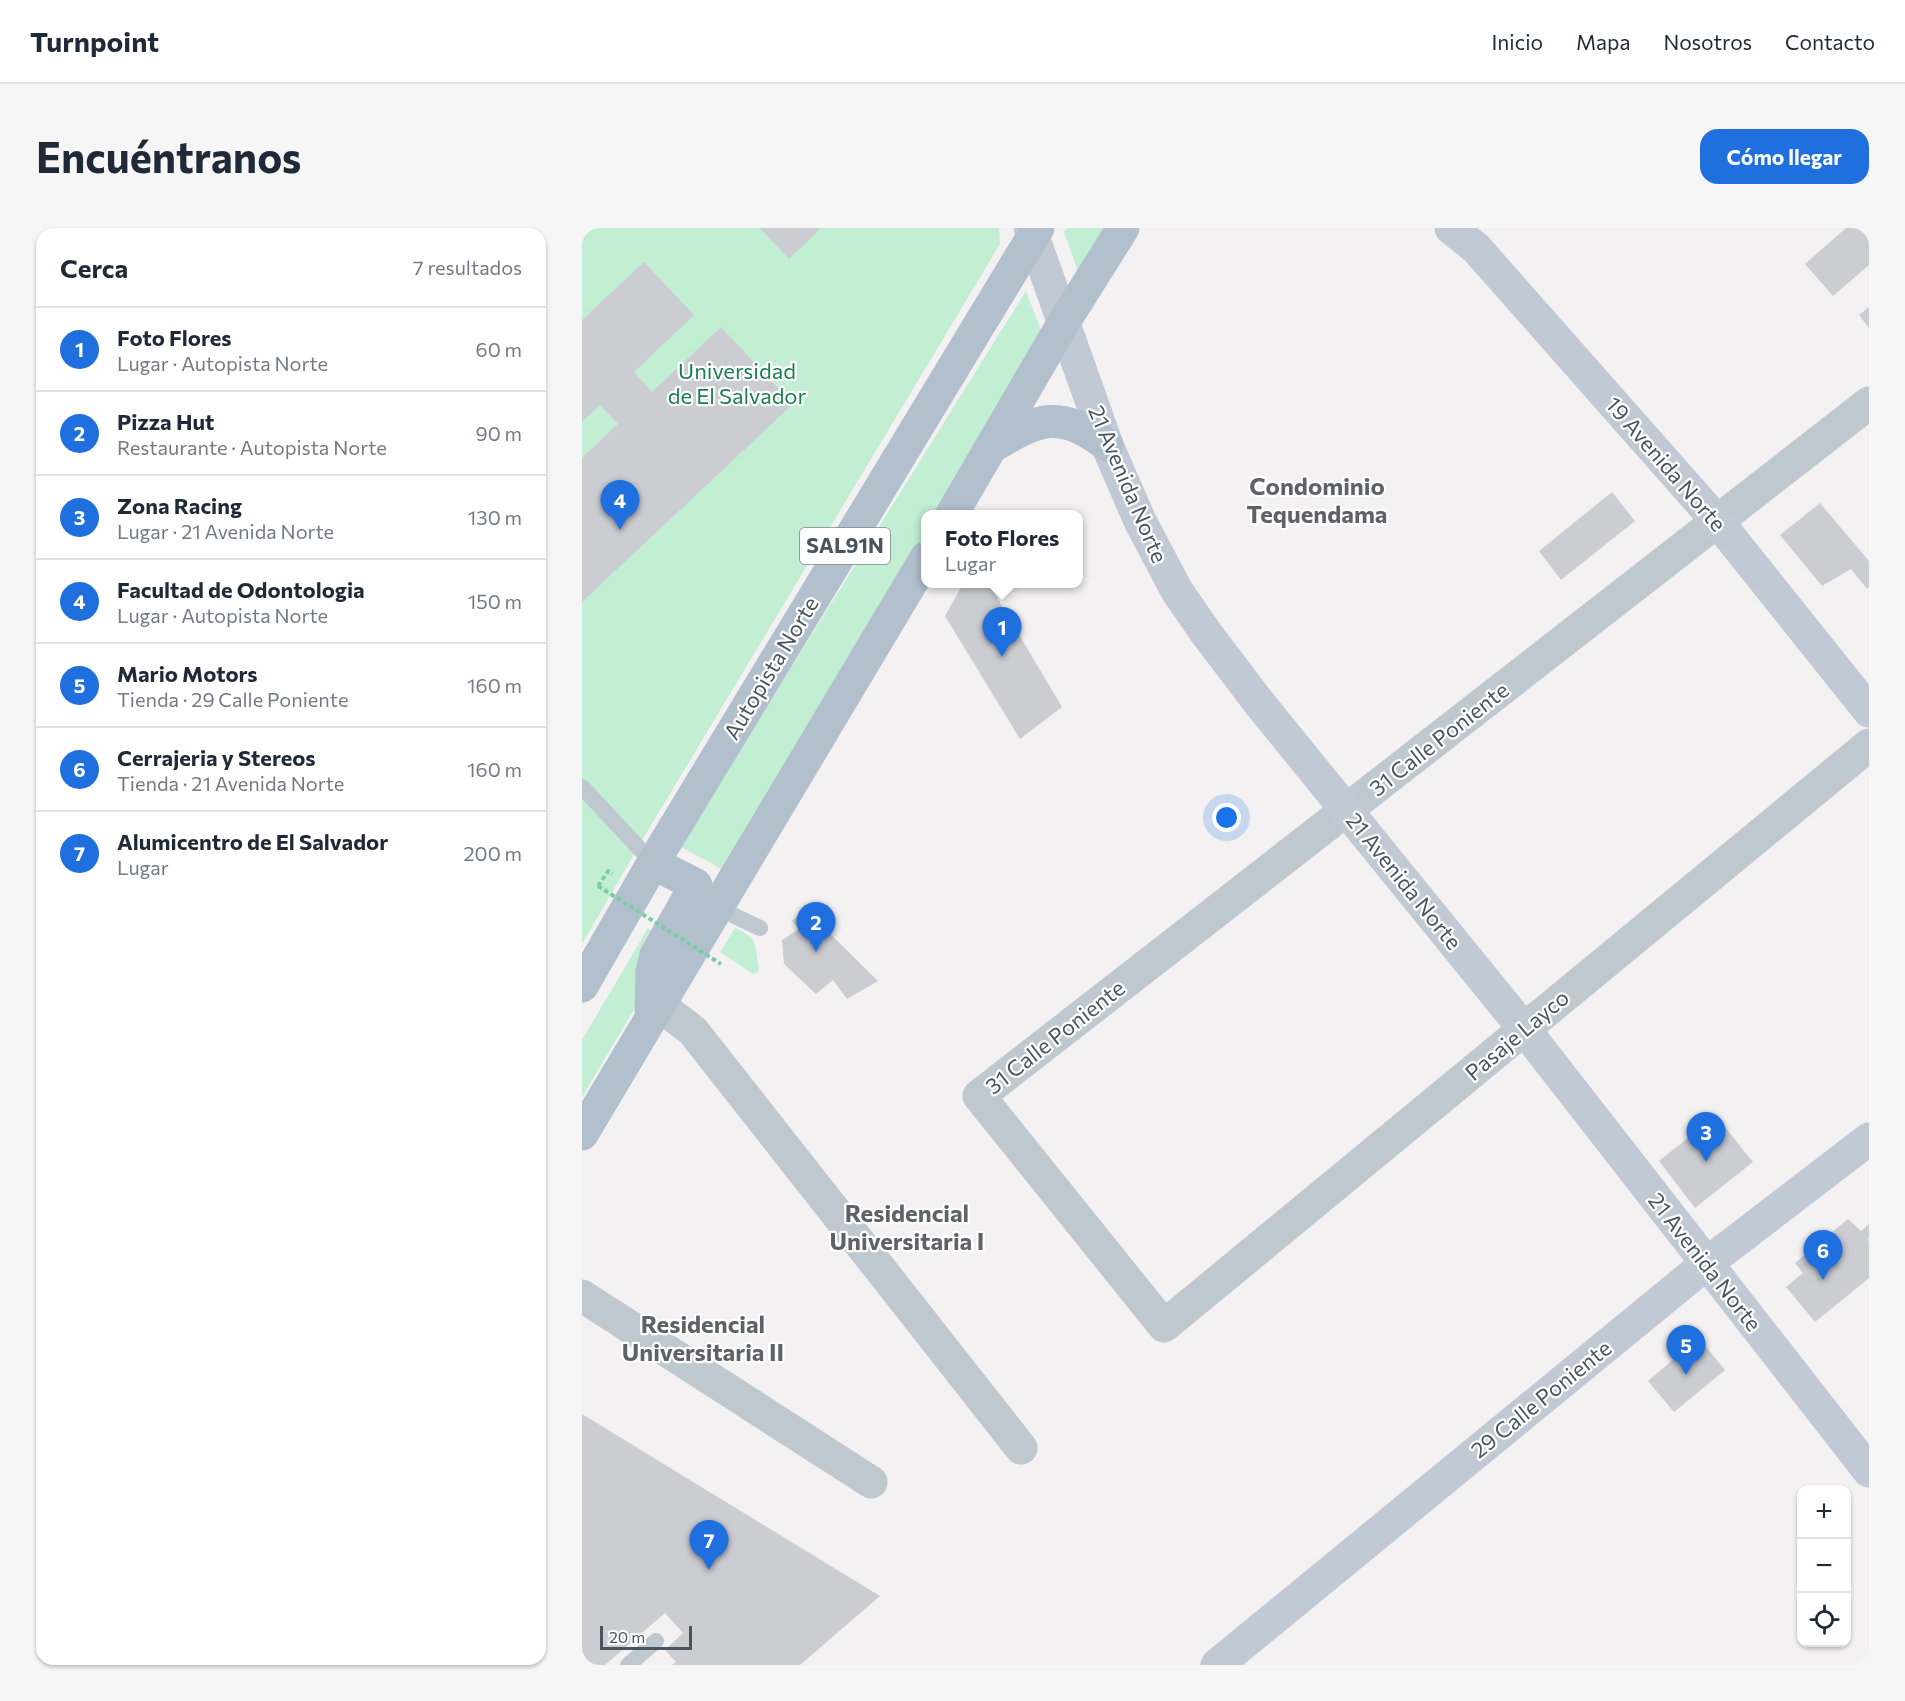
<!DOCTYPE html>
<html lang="es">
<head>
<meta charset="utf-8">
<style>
	body { margin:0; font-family:Commissioner,sans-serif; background:#f6f6f7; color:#1f2937 }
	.controls { position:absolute; right:18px; bottom:18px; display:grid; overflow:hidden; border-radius:12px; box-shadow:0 2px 4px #0004 }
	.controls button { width:54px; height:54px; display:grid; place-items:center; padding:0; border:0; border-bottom:2px solid #e0e1e3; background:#fff; color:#1f2937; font:30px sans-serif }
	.scale { position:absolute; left:18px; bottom:15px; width:92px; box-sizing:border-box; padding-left:6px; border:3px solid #49545e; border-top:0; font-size:16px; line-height:21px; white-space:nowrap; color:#49545e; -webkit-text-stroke:4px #fff; paint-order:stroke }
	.you { position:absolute; left:645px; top:590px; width:21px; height:21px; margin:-15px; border:4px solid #fff; border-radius:50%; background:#1a73e8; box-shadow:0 0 0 9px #1a73e833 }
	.badge { display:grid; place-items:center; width:39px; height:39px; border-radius:50%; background:#206fdf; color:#fff; font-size:20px; font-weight:700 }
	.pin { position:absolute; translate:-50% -50px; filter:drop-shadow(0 2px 3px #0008) }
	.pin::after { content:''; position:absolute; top:32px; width:21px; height:18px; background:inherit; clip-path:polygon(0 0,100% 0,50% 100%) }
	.popup { position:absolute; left:339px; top:282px; width:162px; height:78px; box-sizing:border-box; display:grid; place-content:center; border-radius:12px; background:#fff; filter:drop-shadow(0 2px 4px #0005); font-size:20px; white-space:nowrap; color:#747a83 }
	.popup b { font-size:22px; color:#1f2937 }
	.popup::after { content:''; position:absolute; left:50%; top:100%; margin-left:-12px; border:12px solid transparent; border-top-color:#fff }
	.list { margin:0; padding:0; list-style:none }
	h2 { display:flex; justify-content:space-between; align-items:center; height:78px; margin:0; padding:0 24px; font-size:26px }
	h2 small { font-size:20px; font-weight:400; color:#747a83 }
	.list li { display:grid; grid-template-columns:39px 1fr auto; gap:18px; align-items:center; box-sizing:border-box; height:84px; padding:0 24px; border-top:2px solid #e0e1e3 }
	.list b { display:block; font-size:22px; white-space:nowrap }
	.list p { margin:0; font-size:20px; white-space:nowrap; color:#747a83 }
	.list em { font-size:20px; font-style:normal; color:#747a83 }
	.icon { flex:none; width:33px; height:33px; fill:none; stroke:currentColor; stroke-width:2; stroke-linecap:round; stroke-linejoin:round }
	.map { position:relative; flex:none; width:1287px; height:1437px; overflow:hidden; border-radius:18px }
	header { display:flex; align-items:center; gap:36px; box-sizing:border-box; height:84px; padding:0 30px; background:#fff; border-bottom:2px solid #e0e1e3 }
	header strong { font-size:28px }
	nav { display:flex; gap:33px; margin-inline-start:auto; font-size:21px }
	.intro { display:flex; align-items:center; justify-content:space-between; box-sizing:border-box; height:144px; padding:0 36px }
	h1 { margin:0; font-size:42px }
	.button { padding:15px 27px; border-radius:18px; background:#206fdf; color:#fff; font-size:21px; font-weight:700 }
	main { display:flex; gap:36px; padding:0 36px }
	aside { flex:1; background:#fff; border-radius:18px; box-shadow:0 2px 4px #0004 }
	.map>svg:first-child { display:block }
</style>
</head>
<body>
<header>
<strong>Turnpoint</strong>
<nav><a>Inicio</a><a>Mapa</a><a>Nosotros</a><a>Contacto</a></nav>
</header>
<div class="intro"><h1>Encuéntranos</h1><a class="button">Cómo llegar</a></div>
<main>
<aside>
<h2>Cerca<small>7 resultados</small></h2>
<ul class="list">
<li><span class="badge">1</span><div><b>Foto Flores</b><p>Lugar · Autopista Norte</p></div><em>60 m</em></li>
<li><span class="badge">2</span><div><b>Pizza Hut</b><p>Restaurante · Autopista Norte</p></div><em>90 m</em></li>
<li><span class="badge">3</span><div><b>Zona Racing</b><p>Lugar · 21 Avenida Norte</p></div><em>130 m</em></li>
<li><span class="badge">4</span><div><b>Facultad de Odontologia</b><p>Lugar · Autopista Norte</p></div><em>150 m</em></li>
<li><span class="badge">5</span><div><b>Mario Motors</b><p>Tienda · 29 Calle Poniente</p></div><em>160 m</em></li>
<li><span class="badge">6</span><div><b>Cerrajeria y Stereos</b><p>Tienda · 21 Avenida Norte</p></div><em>160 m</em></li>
<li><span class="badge">7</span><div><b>Alumicentro de El Salvador</b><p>Lugar</p></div><em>200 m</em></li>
</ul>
</aside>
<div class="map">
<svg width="1287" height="1437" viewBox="0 0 1287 1437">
	<rect width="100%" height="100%" fill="#f3f1f1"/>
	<path fill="#c2eed4" d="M0,0H417L418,16L65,604L0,716Z
		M485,0H525L497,46L482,4Z
		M444,63L462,110L355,286H344L343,306L141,642L98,618Z
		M66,700L75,709L60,768L0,869V812Z
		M153,700C178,711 172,716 177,741L176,744L171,746L138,724Z"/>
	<path fill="#cbcdd3" d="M178,0H239L207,31Z
		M1264,0H1279L1287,9V37L1251,68L1223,36Z
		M62,34L112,87L52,144L70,164L139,99L211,176L0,374V230L36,196L18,177L0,194V92Z
		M1287,79V100L1277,87Z
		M1030,264L1053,293L979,352L957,323Z
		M1238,275L1287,333V359L1285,361L1269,341L1240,358L1198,307Z
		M381,356H407L480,479L438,511L363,388Z
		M223,681L296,753L265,771L251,752L234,766L202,736L200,712L217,701L210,693Z
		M1134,888L1171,934L1113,980L1077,933Z
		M1266,991L1279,1003L1287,996V1012L1282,1007L1287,1013V1050L1233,1094L1204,1059L1221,1045L1213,1035Z
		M1117,1110L1143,1142L1092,1184L1066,1153Z
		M0,1186L85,1238L298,1368L218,1437H90L94,1434L83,1422L101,1405L83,1385L23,1437H0Z"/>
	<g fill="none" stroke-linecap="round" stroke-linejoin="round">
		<path stroke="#7bcba6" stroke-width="4" stroke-dasharray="4.5 3" stroke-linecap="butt" d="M16,658L26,643L30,646"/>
		<path stroke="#bfc8cf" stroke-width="16" d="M0,559L71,635
			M134,679L178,700
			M46,1437L74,1413"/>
		<path stroke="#bfc8cf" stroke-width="33" d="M1287,175L397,868L582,1098L1287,517
			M77,777L111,803L439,1220
			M0,1068L289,1254"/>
		<path stroke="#c0c9d4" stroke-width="33" d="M448,0L525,217L558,293L595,363L624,405L678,476L942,801L1287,1243
			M869,0L894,20L1136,294L1287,483
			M635,1437L1124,1036L1287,911"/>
		<path stroke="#b2c0ce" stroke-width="33" d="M411,218C459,189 478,182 525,217
			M370,286L482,94L541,0
			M0,758L71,635L456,0
			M69,787L70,743L74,727L114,657L71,635
			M0,906L344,330"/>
		<path stroke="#7bcba6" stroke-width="4" stroke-dasharray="4.5 3" stroke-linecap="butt" d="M16,658L139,736"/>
	</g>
	<g text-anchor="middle" stroke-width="4.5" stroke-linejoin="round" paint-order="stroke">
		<rect fill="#fff" stroke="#80878e" stroke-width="1.5" x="218" y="300" width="90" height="36" rx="4.5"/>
		<g font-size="21" font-weight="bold" fill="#49545e">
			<text x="263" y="325">SAL91N</text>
		</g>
		<g font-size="22" fill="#1b7e4f" stroke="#fff">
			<text x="155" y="151">Universidad<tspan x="155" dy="25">de El Salvador</tspan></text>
		</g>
		<g font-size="22" fill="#49545e" stroke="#fff">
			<text transform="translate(1084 236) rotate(49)" y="8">19 Avenida Norte</text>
			<text transform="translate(546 256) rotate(67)" y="8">21 Avenida Norte</text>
			<text transform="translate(189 440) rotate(-59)" y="8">Autopista Norte</text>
			<text transform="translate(857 511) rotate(-38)" y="8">31 Calle Poniente</text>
			<text transform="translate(822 653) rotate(51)" y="8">21 Avenida Norte</text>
			<text transform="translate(935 807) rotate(-40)" y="8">Pasaje Layco</text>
			<text transform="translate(473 809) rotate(-38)" y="8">31 Calle Poniente</text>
			<text transform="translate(1123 1034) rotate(52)" y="8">21 Avenida Norte</text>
			<text transform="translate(959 1171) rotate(-39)" y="8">29 Calle Poniente</text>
		</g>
		<g font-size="24" font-weight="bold" fill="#5e6166" stroke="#fff">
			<text x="735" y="267">Condominio<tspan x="735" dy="28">Tequendama</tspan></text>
			<text x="325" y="994">Residencial<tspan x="325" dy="28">Universitaria I</tspan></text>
			<text x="121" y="1105">Residencial<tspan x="121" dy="28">Universitaria II</tspan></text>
		</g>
	</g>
</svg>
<div class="controls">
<button>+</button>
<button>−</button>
<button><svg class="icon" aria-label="locate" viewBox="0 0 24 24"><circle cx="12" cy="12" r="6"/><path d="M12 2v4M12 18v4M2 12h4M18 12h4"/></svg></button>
</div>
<div class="scale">20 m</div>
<div class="you"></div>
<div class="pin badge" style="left:420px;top:429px">1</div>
<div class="popup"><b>Foto Flores</b>Lugar</div>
<div class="pin badge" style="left:234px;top:724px">2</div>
<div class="pin badge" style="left:1124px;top:934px">3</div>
<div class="pin badge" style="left:38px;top:302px">4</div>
<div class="pin badge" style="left:1104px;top:1147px">5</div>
<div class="pin badge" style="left:1241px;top:1052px">6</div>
<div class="pin badge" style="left:127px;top:1342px">7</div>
</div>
</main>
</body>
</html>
